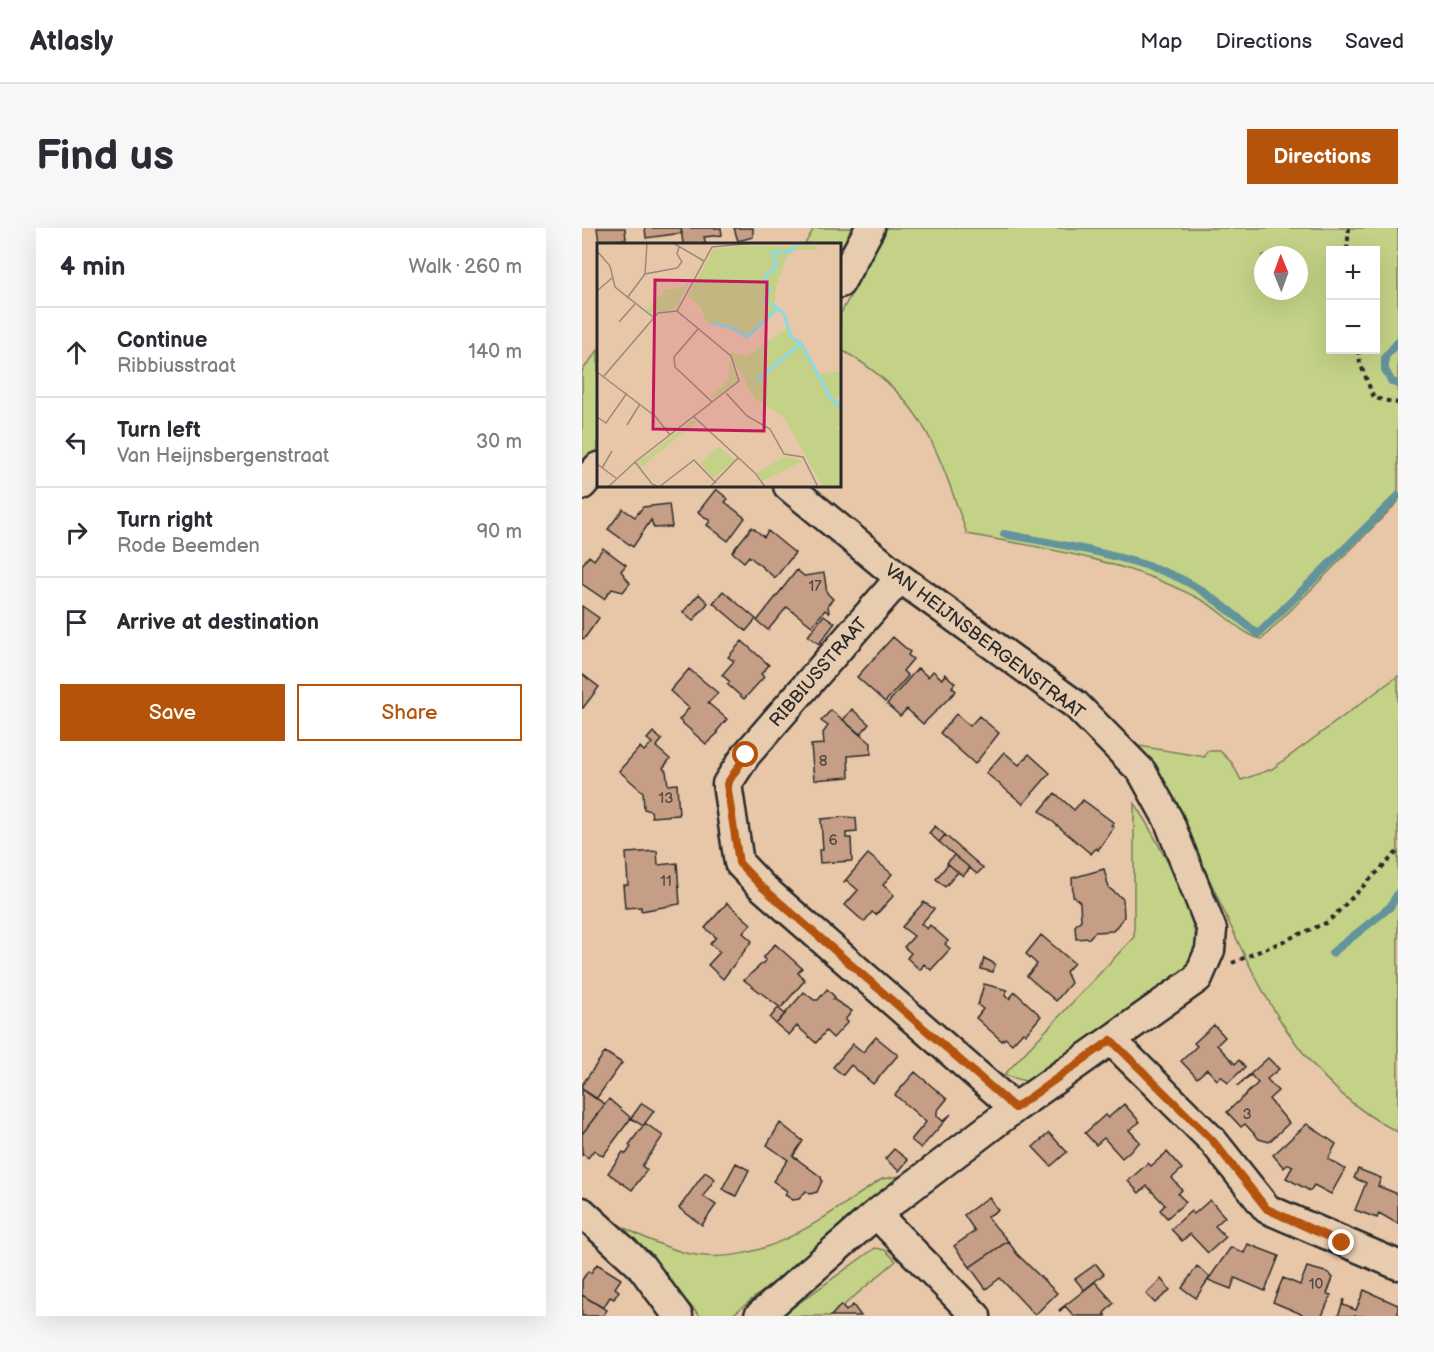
<!DOCTYPE html>
<html lang="en">
<head>
<meta charset="utf-8">
<style>
	body { margin:0; font-family:"Balsamiq Sans",sans-serif; background:#f7f7f7; color:#2b2b33 }
	.controls { position:absolute; right:18px; top:18px; display:grid; overflow:hidden; border-radius:0px; box-shadow:0 6px 24px #0002 }
	.controls button { width:54px; height:54px; display:grid; place-items:center; padding:0; border:0; border-bottom:2px solid #e1e1e2; background:#fff; color:#2b2b33; font:30px sans-serif }
	.compass { position:absolute; left:672px; top:18px; width:54px; height:54px; border-radius:50%; background:#fff; box-shadow:0 6px 24px #0002; rotate:359deg }
	.stop { position:absolute; width:18px; height:18px; margin:-14px; border:4px solid #b45309; border-radius:50%; background:#fff }
	.stop.end { background:#b45309; border-color:#fff; box-shadow:0 2px 6px #0008 }
	.list { margin:0; padding:0; list-style:none }
	h2 { display:flex; justify-content:space-between; align-items:center; height:78px; margin:0; padding:0 24px; font-size:26px }
	h2 small { font-size:20px; font-weight:400; color:#7c7c81 }
	.list li { display:grid; grid-template-columns:39px 1fr auto; gap:18px; align-items:center; box-sizing:border-box; height:90px; padding:0 24px; border-top:2px solid #e1e1e2 }
	.list b { display:block; font-size:22px; white-space:nowrap }
	.list p { margin:0; font-size:20px; white-space:nowrap; color:#7c7c81 }
	.list em { font-size:20px; font-style:normal; color:#7c7c81 }
	.actions { display:flex; gap:12px; padding:18px 24px }
	.actions a { flex:1; padding:14px 0; border:2px solid #b45309; border-radius:0px; text-align:center; font-size:21px; color:#b45309 }
	.actions .main { background:#b45309; color:#fff }
	.icon { flex:none; width:33px; height:33px; fill:none; stroke:currentColor; stroke-width:2; stroke-linecap:round; stroke-linejoin:round }
	.map { position:relative; flex:none; width:816px; height:1088px; overflow:hidden; border-radius:0px }
	header { display:flex; align-items:center; gap:36px; box-sizing:border-box; height:84px; padding:0 30px; background:#fff; border-bottom:2px solid #e1e1e2 }
	header strong { font-size:28px }
	nav { display:flex; gap:33px; margin-inline-start:auto; font-size:21px }
	.intro { display:flex; align-items:center; justify-content:space-between; box-sizing:border-box; height:144px; padding:0 36px }
	h1 { margin:0; font-size:42px }
	.button { padding:15px 27px; border-radius:0px; background:#b45309; color:#fff; font-size:21px; font-weight:700 }
	main { display:flex; gap:36px; padding:0 36px }
	aside { flex:1; background:#fff; border-radius:0px; box-shadow:0 6px 24px #0002 }
	.map>svg:first-child { display:block }
</style>
</head>
<body>
<header>
<strong>Atlasly</strong>
<nav><a>Map</a><a>Directions</a><a>Saved</a></nav>
</header>
<div class="intro"><h1>Find us</h1><a class="button">Directions</a></div>
<main>
<aside>
<h2>4 min<small>Walk · 260 m</small></h2>
<ul class="list">
<li><svg class="icon" aria-label="ahead" viewBox="0 0 24 24"><path d="M12 20V5M6 11l6-6 6 6"/></svg><div><b>Continue</b><p>Ribbiusstraat</p></div><em>140 m</em></li>
<li><svg class="icon" aria-label="left" viewBox="0 0 24 24"><path d="M17 20v-9H6M10 6l-5 5 5 5"/></svg><div><b>Turn left</b><p>Van Heijnsbergenstraat</p></div><em>30 m</em></li>
<li><svg class="icon" aria-label="right" viewBox="0 0 24 24"><path d="M7 20v-9h11M14 6l5 5-5 5"/></svg><div><b>Turn right</b><p>Rode Beemden</p></div><em>90 m</em></li>
<li><svg class="icon" aria-label="arrive" viewBox="0 0 24 24"><path d="M6 21V4h12l-3 4 3 4H6"/></svg><div><b>Arrive at destination</b></div></li>
</ul>
<div class="actions"><a class="main">Save</a><a>Share</a></div>
</aside>
<div class="map">
<svg width="816" height="1088" viewBox="0 0 816 1088">
	<rect width="100%" height="100%" fill="#e8c7a9"/>
	<filter id="ink" filterUnits="userSpaceOnUse"><feTurbulence type="fractalNoise" baseFrequency=".0167" numOctaves="2"/><feDisplacementMap in="SourceGraphic" scale="12" xChannelSelector="R" yChannelSelector="G"/><feConvolveMatrix kernelMatrix="1 2 1 2 8 2 1 2 1" color-interpolation-filters="sRGB"/></filter>
	<g filter="url(#ink)">
		<path fill="#c3d287" stroke="#777e59" stroke-width="1.5" fill-rule="evenodd" d="M232,0H270L258,22V16H223Z
			M305,0H816V274L680,411C664,410 638,382 623,374C548,333 468,321 385,306C355,221 342,168 258,121V87ZM794,22V122H748V22ZM681,27H717V63H681Z
			M16,122V228L0,239V143Z
			M816,448V904C705,850 663,726 614,622C596,585 575,551 551,517L623,529L625,523H638L650,535L659,552L690,541Z
			M552,575C576,612 622,696 615,739L454,856L422,847L552,709Z
			M318,948L323,951L149,1088H118L57,1021L24,990C50,1004 75,1017 104,1025C178,1043 243,988 300,951Z
			M293,1020L303,1022L314,1033L249,1088H199Z"/>
		<g fill="none" stroke-linecap="round" stroke-linejoin="round">
			<path stroke="#64949b" stroke-width="8" d="M816,114L803,129V142L810,154L816,156
				M422,306C475,316 558,329 605,354C631,368 654,388 676,406L816,268
				M750,725L808,679L816,665"/>
		</g>
		<path fill="#c59e85" stroke="#2b2b2b" stroke-width="1.5" d="M15,0H43L44,11L17,14Z
			M63,0H99L100,5L64,10Z
			M99,0H139L140,7L122,9L124,16H101Z
			M152,0H171V9L156,13Z
			M134,261L146,271L143,274L163,290L146,313L125,297L128,293L116,284Z
			M87,276L90,299L72,300L69,292L51,319L26,301L41,281L53,289L61,279Z
			M170,299L182,309L186,303L213,325L193,350L167,328L162,334L150,324Z
			M21,320L44,337L39,343L48,355L41,364L30,361L22,371L0,356V337L7,328L12,332Z
			M215,342L222,348L242,345L245,365L251,371L246,377L247,385L243,382L230,398L205,379L186,402L175,393Z
			M141,363L174,391L164,403L131,375Z
			M117,366L126,375L111,393L101,384Z
			M0,378L17,390L2,411L0,410Z
			M242,387L253,395L237,416L226,408Z
			M311,409L328,424L326,427L331,431L321,443L326,448L303,474L275,449Z
			M160,413L187,437L179,446L182,449L162,471L145,456L148,454L140,447L152,433L146,429Z
			M336,440L346,449L351,443L360,451L363,446L373,455L370,459L374,463L341,496L325,481L318,488L305,476Z
			M107,441L136,465L126,475L145,491L135,503L136,505L124,516L97,492L107,480L88,463Z
			M0,446L17,459L1,480H0Z
			M270,481L287,496L278,507L261,492Z
			M249,482L289,515V526L266,528L267,549L232,552L229,517L242,516L241,505L246,498L239,493Z
			M374,486L388,498L397,488L417,505L393,536L358,505Z
			M71,504L80,512L74,519L88,531L81,540L84,543L86,557L95,556L97,587L70,589L69,583L62,581L61,564L37,543L58,519L62,523L70,515L65,511Z
			M422,524L437,537L447,526L468,545L441,576L404,545Z
			M473,565L492,582L501,572L532,595L529,597L532,599L516,622L514,620L509,626L458,583Z
			M263,589L274,590L275,604L264,605V610H269L270,633L238,635L237,622H241L239,591Z
			M353,598L363,607L357,614L347,605Z
			M363,607L401,640L395,646L357,614Z
			M75,623L76,637L95,635L98,676L59,683V679L43,680L41,657H46L44,625Z
			M286,626L310,646L301,657L312,667L294,687L290,684L282,694L263,677L276,662L264,652L261,655Z
			M372,627L388,640L381,648L365,635Z
			M366,636L376,644L363,659L354,651Z
			M522,641L527,660L541,671L542,689L531,703L513,704L507,710L494,711L493,698L499,692L498,674L491,668L490,650Z
			M342,674L352,681L339,696L345,701L348,697L366,713L363,716L368,721L349,742L342,736L338,742L325,730L329,725L322,719L332,708L320,699Z
			M145,675L169,696L161,705L170,713L141,751L126,737L138,724L128,716L134,709L123,700Z
			M459,707L492,735L484,744L489,755L474,773L445,748L455,736L444,726Z
			M193,716L220,740L216,745L223,752L199,780L162,752L184,732L181,730Z
			M402,730L413,736L411,744L399,741Z
			M402,756L425,762L423,768L427,771L433,764L459,788L444,806L441,804L430,816L423,810L420,813L394,790L401,781L396,777Z
			M245,761L253,769L251,771L270,783L263,792L266,794L251,810L244,803L234,815L215,798L207,807L194,796L222,764L232,772H236Z
			M196,780L203,786L194,796L188,790Z
			M632,797L643,809L635,817L653,836L657,832L663,839L646,855L639,848L635,852L625,841L615,850L599,833L615,818L612,815Z
			M294,809L316,827L291,856L269,837L261,847L251,839L271,816L281,824Z
			M23,824L40,835L14,871L0,861V857Z
			M686,830L697,841L685,851L696,863L687,871L707,895L687,914L677,911L663,896L659,899L645,884L676,855L669,847L655,858Z
			M333,844L365,871L355,883V888L361,893L369,886L339,920L329,912L344,894L313,867Z
			M0,861L23,876L0,906Z
			M27,871L49,890L21,928L12,922L6,930L1,926L0,928V906Z
			M60,875L72,883L61,898L49,890Z
			M542,876L558,894L547,902L558,914L540,930L522,910L514,917L503,905L523,887L526,890Z
			M63,895L81,908L60,938L65,942L50,962L26,945L41,924L44,926L49,919L47,917Z
			M198,895L221,913L211,928L239,949L240,953L235,964L228,966L224,963L217,971L211,972L203,967L205,963L191,953L206,932L185,917Z
			M725,896L754,916L746,931L763,941L749,966L732,957L728,963L704,950L711,938L706,936L702,940L691,927Z
			M467,905L485,924L469,938L451,919Z
			M312,921L326,932L317,943L303,931Z
			M585,924L600,941L590,950L600,962L596,966L604,974L585,990L578,982L583,977L565,958L557,965L546,953L566,935L569,938Z
			M154,935L167,942L154,968L140,961Z
			M776,941L799,950L796,958L816,966V996L797,985L795,990L773,982L784,955L772,950Z
			M123,944L133,951L121,968L134,977L120,997L97,980Z
			M407,969L416,982L405,989L426,1013L388,1039L372,1018L393,1003L382,987Z
			M628,972L643,989L633,998L644,1009L626,1025L608,1006L600,1013L589,1001L609,983L612,986Z
			M426,1013L435,1026L475,1065L453,1087L418,1050L404,1061L388,1039Z
			M666,1016L697,1028L683,1063L653,1050L649,1061L626,1052L649,1019L662,1025Z
			M15,1036L39,1051L33,1060L37,1063L32,1071L28,1069L21,1080L0,1067V1052L6,1043L9,1045Z
			M514,1036L522,1046L502,1062L493,1051Z
			M615,1038L628,1049L614,1070L600,1060Z
			M725,1039L747,1045L751,1050L745,1066L749,1067L740,1088H724L691,1074L701,1050L718,1057Z
			M579,1051L588,1062L573,1075L564,1066Z
			M513,1054L532,1075L522,1085L524,1088H492L483,1078L478,1083L477,1082Z
			M782,1062L816,1077V1088H756L762,1071L761,1077L774,1082Z
			M0,1067L25,1082L21,1088H0Z
			M259,1077L264,1083L271,1077L279,1088H249Z"/>
		<g fill="none" stroke-linecap="round" stroke-linejoin="round">
			<defs>
				<path id="minor" d="M258,55L288,0
					M0,257L16,239
					M318,350L164,527L145,556L157,635L179,658L433,880
					M529,812L631,913L685,981L816,1037
					M0,984L59,1038L96,1088
					M294,986L394,1088
					M177,1088L294,986L433,880L616,750L628,722L630,702L586,591L560,544L494,477L318,350L206,258"/>
			</defs>
			<use href="#minor" stroke="#2b2b2b" stroke-width="33"/>
			<path stroke="#2b2b2b" stroke-width="4" stroke-dasharray="4.5 4.5" stroke-linecap="butt" d="M765,22L767,0
				M776,122L778,135L792,170L816,175
				M650,735L746,694L816,623"/>
			<use href="#minor" stroke="#e7ccaf" stroke-width="28"/>
		</g>
	</g>
	<g fill="none" stroke-linecap="round" stroke-linejoin="round" filter="url(#ink)">
		<path stroke="#b45309" stroke-width="8" d="M164,527L145,556L157,635L179,658L433,880L529,812L631,913L685,981L760,1015"/>
	</g>
	<g text-anchor="middle" stroke-width="5" stroke-linejoin="round" paint-order="stroke">
		<g font-size="15" fill="#524842">
			<text x="233" y="363">17</text>
			<text x="241" y="538">8</text>
			<text x="84" y="575">13</text>
			<text x="251" y="617">6</text>
			<text x="84" y="658">11</text>
			<text x="665" y="891">3</text>
			<text x="734" y="1061">10</text>
		</g>
		<g font-size="18" fill="#2b2b2b" stroke="#e7ccaf">
			<text transform="translate(403 413) rotate(37)" y="6">VAN HEIJNSBERGENSTRAAT</text>
			<text transform="translate(236 444) rotate(-49)" y="6">RIBBIUSSTRAAT</text>
		</g>
	</g>
	<g transform="translate(15 15)">
		<rect width="244" height="244" fill="#e8c7a9"/>
		<path d="M144,3H220L219,7H197L189,16L179,44L177,63L181,66L150,95L132,85L110,80L104,64L91,53L116,7ZM100,24L79,65L55,72L49,68L60,54L66,53V47L86,45ZM192,84L193,95L202,99L219,131L244,128V153L238,154L244,161V180L239,185L244,188V244H226L186,173L158,156L132,109L150,113ZM132,117L141,138L118,155L114,154L132,136ZM96,177L99,179L43,225L40,220ZM122,204L138,217L116,235L103,220ZM188,213L206,218L166,238L160,230Z" fill="#c3d287"/>
		<path fill="none" stroke="#8adae5" stroke-width="3" d="M174,62L168,59L172,46L167,35L180,22L175,10L194,8L199,2M177,62L187,71L194,94L204,100L233,154L245,166M115,80L136,85L150,94L180,66M159,138L204,100"/>
		<path fill="none" stroke="#9c8977" stroke-width="1.5" d="M76,0L107,18M189,0H240M0,8L13,23L18,44L56,74M48,31L50,0M0,48L15,35M30,55L48,31L80,25L85,19L80,11L82,4M80,68L115,4L157,0M22,79L38,61M101,86L77,114L78,124L115,159M0,129L58,173L73,192M7,133L61,70L80,68M129,150L150,173L173,186L187,211L206,214L221,244M96,173L159,231L168,244M0,174L9,180L30,150M30,182L43,161M38,219L55,241L62,244M0,221L19,235M5,225L15,208M11,244L38,219L142,138L134,113L80,68M62,244L97,217L119,240M113,244L141,215"/>
		<path fill="#c2185b" fill-opacity="0.15" stroke="#c2185b" stroke-width="3" d="M58,37L170,39L167,188L56,186Z"/>
		<rect width="244" height="244" fill="none" stroke="#2b2b2b" stroke-width="3"/>
	</g>
</svg>
<div class="controls">
<button>+</button>
<button>−</button>
</div>
<svg class="compass" viewBox="-18 -18 36 36"><path d="M0-13l5 13h-10z" fill="#e53935"/><path d="M0 13l5-13h-10z" fill="#7c7c81"/></svg>
<div class="stop" style="left:164px;top:527px"></div>
<div class="stop end" style="left:760px;top:1015px"></div>
</div>
</main>
</body>
</html>
